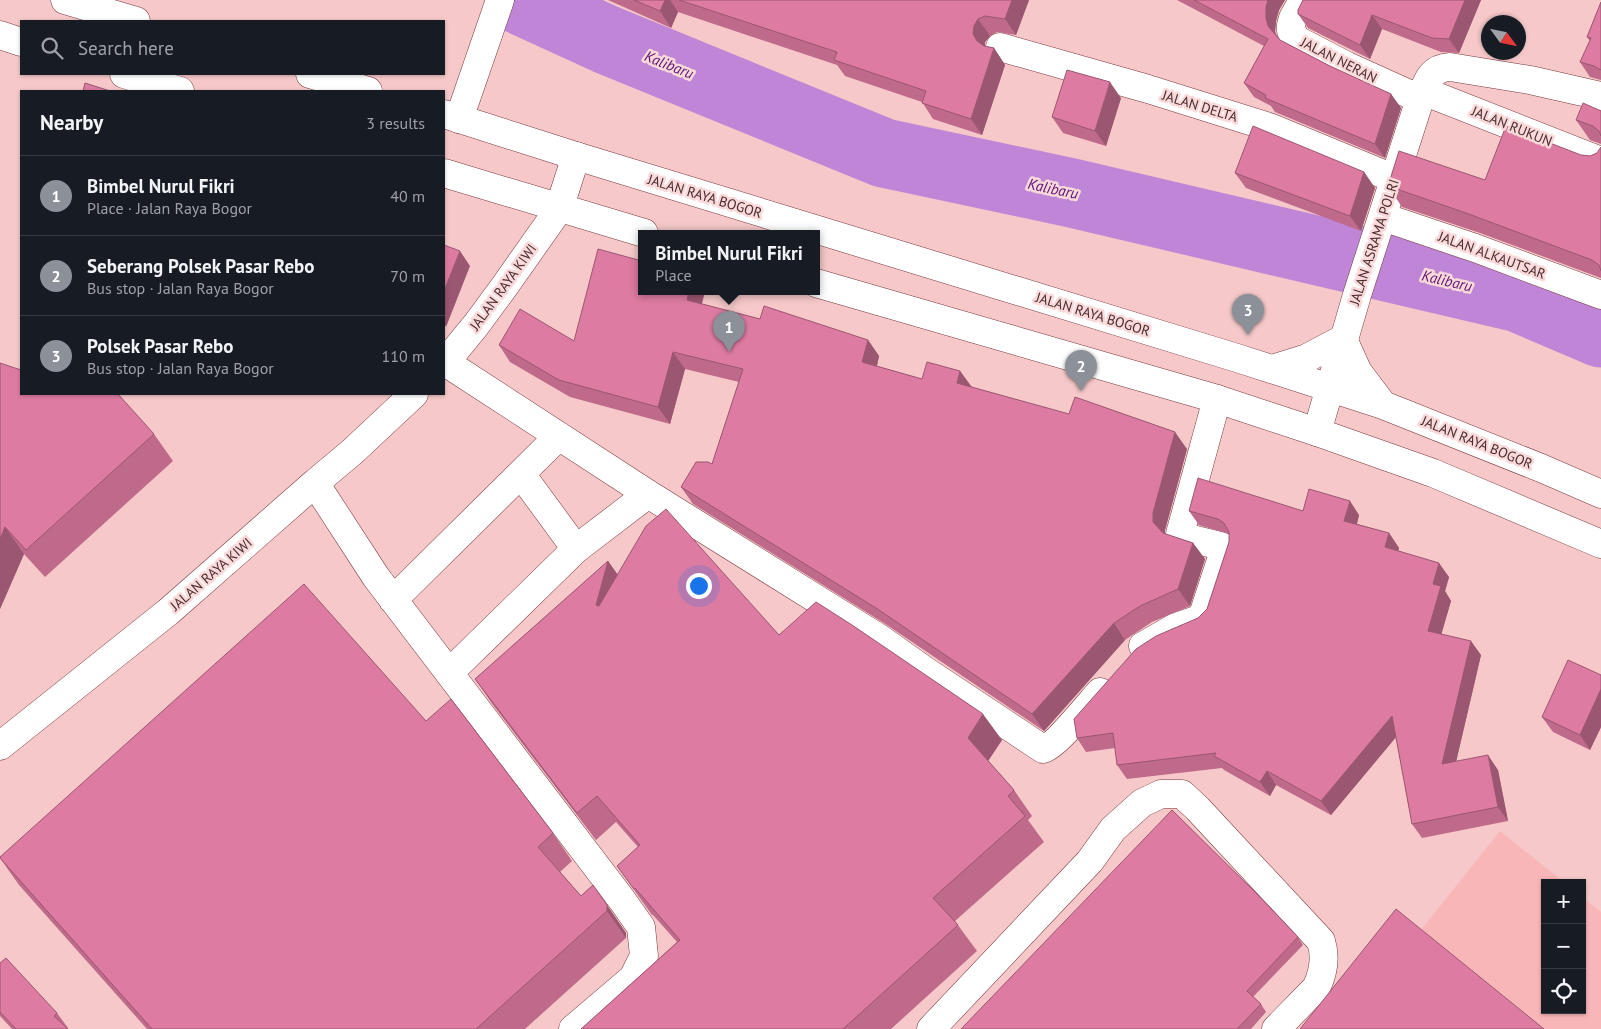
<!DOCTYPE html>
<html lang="en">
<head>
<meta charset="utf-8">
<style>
	body { margin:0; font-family:"PT Sans",sans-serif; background:#20242c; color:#f1f3f6 }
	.controls { position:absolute; right:15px; bottom:15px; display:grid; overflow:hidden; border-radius:0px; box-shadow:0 1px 4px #0004 }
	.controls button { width:45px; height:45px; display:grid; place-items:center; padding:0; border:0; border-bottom:1px solid #363941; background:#171b24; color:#f1f3f6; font:25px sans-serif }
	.compass { position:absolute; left:1481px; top:15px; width:45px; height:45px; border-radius:50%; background:#171b24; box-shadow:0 1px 4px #0004; rotate:123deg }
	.you { position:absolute; left:698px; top:585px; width:18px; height:18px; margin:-12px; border:4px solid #fff; border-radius:50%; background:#1a73e8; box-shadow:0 0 0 8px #1a73e833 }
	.badge { display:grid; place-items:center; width:32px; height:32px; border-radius:50%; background:#8c9099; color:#fff; font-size:16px; font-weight:700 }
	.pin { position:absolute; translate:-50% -41px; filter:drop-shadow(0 1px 2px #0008) }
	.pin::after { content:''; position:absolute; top:26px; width:18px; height:15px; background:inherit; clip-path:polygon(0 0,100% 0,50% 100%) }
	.popup { position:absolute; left:638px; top:230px; width:182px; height:65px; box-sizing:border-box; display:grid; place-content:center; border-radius:0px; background:#171b24; filter:drop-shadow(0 1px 4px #0005); font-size:16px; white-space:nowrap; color:#9ea1a6 }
	.popup b { font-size:19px; color:#f1f3f6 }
	.popup::after { content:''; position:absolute; left:50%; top:100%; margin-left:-10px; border:10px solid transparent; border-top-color:#171b24 }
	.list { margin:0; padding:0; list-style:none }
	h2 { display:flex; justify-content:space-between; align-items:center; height:65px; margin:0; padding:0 20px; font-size:21px }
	h2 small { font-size:16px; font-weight:400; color:#9ea1a6 }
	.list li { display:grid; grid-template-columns:32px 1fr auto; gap:15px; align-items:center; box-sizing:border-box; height:80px; padding:0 20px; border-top:1px solid #363941 }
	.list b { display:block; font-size:19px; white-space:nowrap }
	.list p { margin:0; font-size:16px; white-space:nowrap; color:#9ea1a6 }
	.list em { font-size:16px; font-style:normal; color:#9ea1a6 }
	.icon { flex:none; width:28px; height:28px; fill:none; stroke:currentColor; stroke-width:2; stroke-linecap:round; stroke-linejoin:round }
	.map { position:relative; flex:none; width:1601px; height:1029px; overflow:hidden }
	.search { position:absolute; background:#171b24; box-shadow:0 1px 4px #0004; left:20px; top:20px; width:425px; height:55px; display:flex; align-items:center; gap:12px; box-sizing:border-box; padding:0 18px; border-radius:0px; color:#9ea1a6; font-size:19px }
	.panel { position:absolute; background:#171b24; box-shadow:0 1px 4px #0004; left:20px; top:90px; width:425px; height:305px; border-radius:0px }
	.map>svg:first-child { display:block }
</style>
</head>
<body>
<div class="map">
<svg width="1601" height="1029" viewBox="0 0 1601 1029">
	<rect width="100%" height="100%" fill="#f6c8c9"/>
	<path fill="#f9b6b8" d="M1500,831L1565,883H1545V1010H1582V897L1601,912V1029H1342Z"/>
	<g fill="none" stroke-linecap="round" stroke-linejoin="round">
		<path stroke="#bf85d6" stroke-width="69" d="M520,0L605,39L884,153L1072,193L1519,298L1601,333"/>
		<defs>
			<path id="minor" d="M1303,0L1293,18L1291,25V31L1297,40L1347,66L1420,99
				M1000,47L1148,89L1269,127L1395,179
				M1423,91L1601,161
				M459,119L500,0
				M1383,217L1475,248L1601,295
				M445,362L648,494L879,638L924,670L1043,749C1055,747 1090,703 1100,692
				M444,364L476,325L504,287L559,209L576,156
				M1317,432L1357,295L1420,99C1427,82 1430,68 1450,67L1530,80L1601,96
				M315,483L376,577L622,900L641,927L644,956L633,978L573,1029
				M576,549L648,494
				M393,600L559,436
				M1143,646L1176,627L1202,618L1224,551L1221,546L1184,537L1180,534L1217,399
				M449,673L576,549L521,474
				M0,746L168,612L315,483L352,452L414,394
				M931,1029L1090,861L1113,829L1142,803L1161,794H1182L1198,809L1321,941C1326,957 1324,972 1316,988L1276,1029"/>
			<path id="highway" d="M65,0L136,21
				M0,35L21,42
				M124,74L180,91
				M310,74L368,91
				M444,114L576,156L1237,358L1383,405L1541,468L1601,494
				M444,173L644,233
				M816,283L1217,399L1317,432L1433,473L1601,544
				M1272,369L1307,358L1343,339L1358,372L1383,405"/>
		</defs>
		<use href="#minor" stroke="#77383d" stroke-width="29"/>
		<use href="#highway" stroke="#77383d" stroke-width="29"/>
		<use href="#minor" stroke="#fff" stroke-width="28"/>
		<use href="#highway" stroke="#fff" stroke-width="28"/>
	</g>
	<path fill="#bf6a8b" d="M608,0H1029L1016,35L997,32L990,36L985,42V46L994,48L1005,65L982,135L933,119L922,102L845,76L837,65L678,12L671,28Z
		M1177,0H1285L1279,10L1276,21L1275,32L1277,36L1280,40L1330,66L1391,94L1401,108L1385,158L1275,112L1271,106L1254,97L1244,83L1264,46Z
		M1303,0H1481L1459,53L1441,52L1382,29L1370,59L1308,28L1298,14Z
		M1601,2V80L1590,77L1580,62L1590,41L1587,37Z
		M1121,98L1106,146L1063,133L1052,117Z
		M1601,111V144L1590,140L1576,120Z
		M1601,147V278L1480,233L1402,207L1388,186L1485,180L1581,155L1590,156L1597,153Z
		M1364,172L1375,188L1361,231L1246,188L1235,173Z
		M705,291L702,304L760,319L868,340L879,356L877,366L922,379L960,371L972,387L1187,449L1165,530V534L1193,543L1205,559L1190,606L1152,622L1125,640L1044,731L887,625L693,504L681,487L712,464L739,382L685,369L670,424L570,397L510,362L499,345L574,341Z
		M0,363L154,434L173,461L45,577L24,554L0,609Z
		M1189,511H1303L1359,515L1357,524L1389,533L1399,548L1398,551L1449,577L1445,591L1451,601L1441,634L1481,655L1456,762L1498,770L1508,821L1422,838L1412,824L1396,737L1331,815L1276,785L1270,796L1224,770L1222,768L1127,779L1117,765L1115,748L1086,752L1077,738L1207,609L1229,542V534L1199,525Z
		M608,561L618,575L779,635L1002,740L988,761L1014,790L1032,816L1028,820L1044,842L955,921L977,951L891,1029H581L677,942L653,915H652L617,866L638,847L616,822L596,840L493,705L475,679Z
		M1601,675V727L1590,750L1553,732L1542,717Z
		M426,721L553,833L572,861L560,872L581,896L593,885L626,933V938L525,1029H147L19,885L0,858Z
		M1298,937L1303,945L1253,997L1261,1004L1266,1012L1251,1029H961Z
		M0,963L57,1013L68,1028V1029H12L0,1016Z"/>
	<path fill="#9b5671" d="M665,0H670L678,12L671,28L660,11Z
		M1012,0H1029L1016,35L1005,19Z
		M1268,0H1285L1279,10L1276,21L1275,32L1278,40L1268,26L1266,18V7Z
		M1465,0H1481L1459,53L1449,39Z
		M1372,15L1382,29L1370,59L1360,45Z
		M978,19L990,36L985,42V50L977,41L973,34L974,26Z
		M994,48L1005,65L982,135L971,119Z
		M1110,82L1121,98L1106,146L1095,131Z
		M1391,94L1401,108L1385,158L1375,144Z
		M1364,172L1375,188L1361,231L1350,216Z
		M460,251L470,266L446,327L444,323V291Z
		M689,291H705L698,317L687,300Z
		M868,340L879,356L874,379L862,362Z
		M673,352L685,369L670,424L658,407Z
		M960,371L972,388L957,383Z
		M1175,432L1187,449L1165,530V539L1153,522V513Z
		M1350,501L1359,515L1354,535L1344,521Z
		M5,527L24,554L0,609V539Z
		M1389,533L1399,548L1395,561L1385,547Z
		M1193,543L1205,559L1190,606L1178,589Z
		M608,561L626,587L614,631L596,605Z
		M1439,563L1449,577L1445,591L1451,601L1438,646L1428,631L1433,584Z
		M1114,623L1125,640L1044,731L1032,714Z
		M1471,641L1481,655L1452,779L1442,764Z
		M1601,689V727L1590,750L1580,735Z
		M983,714L1002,740L986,764L968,738Z
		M1392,716L1402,730L1331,815L1321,801Z
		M1488,755L1498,770L1508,821L1498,807Z
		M1267,771L1276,785L1270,796L1260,782Z
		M607,905L626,933V938L607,911Z"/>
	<path fill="#de7ba2" stroke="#9b5671" d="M634,0H665L660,11Z
		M679,0H1012L1005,19L985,16L978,19L974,26L973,34L977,41L984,46L994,48L971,119L922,103L926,91L834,60L837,52Z
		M1194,0H1268L1266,7V18L1268,26L1280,40L1330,66L1391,94L1375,144L1265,98L1266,95L1244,83L1268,39Z
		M1303,0H1465L1449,39L1432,38L1372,15L1360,45L1298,14V10Z
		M1601,2V70L1594,66L1580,62L1591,38L1587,37Z
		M1067,70L1110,82L1095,131L1052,117Z
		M85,83L110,91H83Z
		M1583,103L1601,111V136L1599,131L1593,126L1576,120Z
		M1253,126L1364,172L1350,216L1235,173Z
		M1506,126L1581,155L1590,156L1597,153L1601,147V271L1599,265L1592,260L1466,213L1388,186L1399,151L1485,180Z
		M444,245L460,251L444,291Z
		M598,249L642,261V291H689L687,300L760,319L764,306L868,340L862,362L922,379L927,362L960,371L957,383L1069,414L1075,397L1175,432L1153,513V522L1163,533L1193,543L1178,589L1140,606L1114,623L1032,714L876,608L681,487L696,462H708L712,464L743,369L673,352L658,407L559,380L499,345L520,309L574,341Z
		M0,363L21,370V394H118L154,434L26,550L5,527L0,539Z
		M1198,478L1303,511L1309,489L1350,501L1344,521L1389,533L1385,547L1439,563L1433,584L1441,586L1428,631L1471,641L1442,764L1488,755L1498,807L1412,824L1392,716L1321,801L1267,771L1260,782L1214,756L1216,753L1117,765L1113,733L1077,738L1074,719L1136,649L1156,636L1198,618L1207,609L1229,542V532L1224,523L1218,519L1189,511Z
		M666,509L779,635L816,602L852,625L983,714L968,738L1014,790L1008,796L1025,816L933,898L958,925L843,1029H581L680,940L635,888L634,889L617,866L640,845L597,796L577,813L475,679L608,561L596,605L599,606L646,526Z
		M304,584L426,721L451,699L553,833L538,847L581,896L593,885L607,905V911L476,1029H152L0,858V857Z
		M1568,660L1601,675V689L1580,735L1542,717Z
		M1172,810L1258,895L1298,937L1247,991L1261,1004L1237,1029H961Z
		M1396,909L1544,1029H1300Z
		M6,958L57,1013L54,1016L68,1029H16L0,1012V963Z"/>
	<g text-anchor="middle" stroke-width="5" stroke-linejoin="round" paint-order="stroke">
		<g font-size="14" fill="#4a2c2d" stroke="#f9d9da">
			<text transform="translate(1339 60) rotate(27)" y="5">JALAN NERAN</text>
			<text transform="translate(1200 106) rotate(17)" y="5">JALAN DELTA</text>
			<text transform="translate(1512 126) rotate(22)" y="5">JALAN RUKUN</text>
			<text transform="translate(705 196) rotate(17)" y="5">JALAN RAYA BOGOR</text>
			<text transform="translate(1374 242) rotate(-72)" y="5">JALAN ASRAMA POLRI</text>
			<text transform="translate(1492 255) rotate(20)" y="5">JALAN ALKAUTSAR</text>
			<text transform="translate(503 287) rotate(-54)" y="5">JALAN RAYA KIWI</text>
			<text transform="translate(1093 314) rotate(17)" y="5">JALAN RAYA BOGOR</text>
			<text transform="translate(1477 442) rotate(22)" y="5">JALAN RAYA BOGOR</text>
			<text transform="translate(211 574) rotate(-41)" y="5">JALAN RAYA KIWI</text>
		</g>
		<g font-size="15" font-style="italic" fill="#5c1174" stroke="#f9d9da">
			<text transform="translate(669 65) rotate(22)" y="5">Kalibaru</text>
			<text transform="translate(1053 189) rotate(12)" y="5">Kalibaru</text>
			<text transform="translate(1447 281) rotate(13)" y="5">Kalibaru</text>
		</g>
	</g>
</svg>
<div class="controls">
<button>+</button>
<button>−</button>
<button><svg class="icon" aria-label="locate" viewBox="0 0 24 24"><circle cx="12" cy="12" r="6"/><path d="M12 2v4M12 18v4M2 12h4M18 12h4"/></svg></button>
</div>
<svg class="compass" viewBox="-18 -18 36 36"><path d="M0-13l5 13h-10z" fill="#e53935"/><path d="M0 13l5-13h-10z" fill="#9ea1a6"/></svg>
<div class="you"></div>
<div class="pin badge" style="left:729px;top:352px">1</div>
<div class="popup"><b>Bimbel Nurul Fikri</b>Place</div>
<div class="pin badge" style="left:1081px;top:391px">2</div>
<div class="pin badge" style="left:1248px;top:335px">3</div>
<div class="search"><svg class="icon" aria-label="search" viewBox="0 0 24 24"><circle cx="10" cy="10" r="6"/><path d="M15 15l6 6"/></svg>Search here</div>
<section class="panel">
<h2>Nearby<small>3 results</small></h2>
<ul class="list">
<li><span class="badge">1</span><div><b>Bimbel Nurul Fikri</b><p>Place · Jalan Raya Bogor</p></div><em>40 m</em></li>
<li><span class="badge">2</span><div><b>Seberang Polsek Pasar Rebo</b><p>Bus stop · Jalan Raya Bogor</p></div><em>70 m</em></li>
<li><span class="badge">3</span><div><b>Polsek Pasar Rebo</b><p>Bus stop · Jalan Raya Bogor</p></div><em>110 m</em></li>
</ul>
</section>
</div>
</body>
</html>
